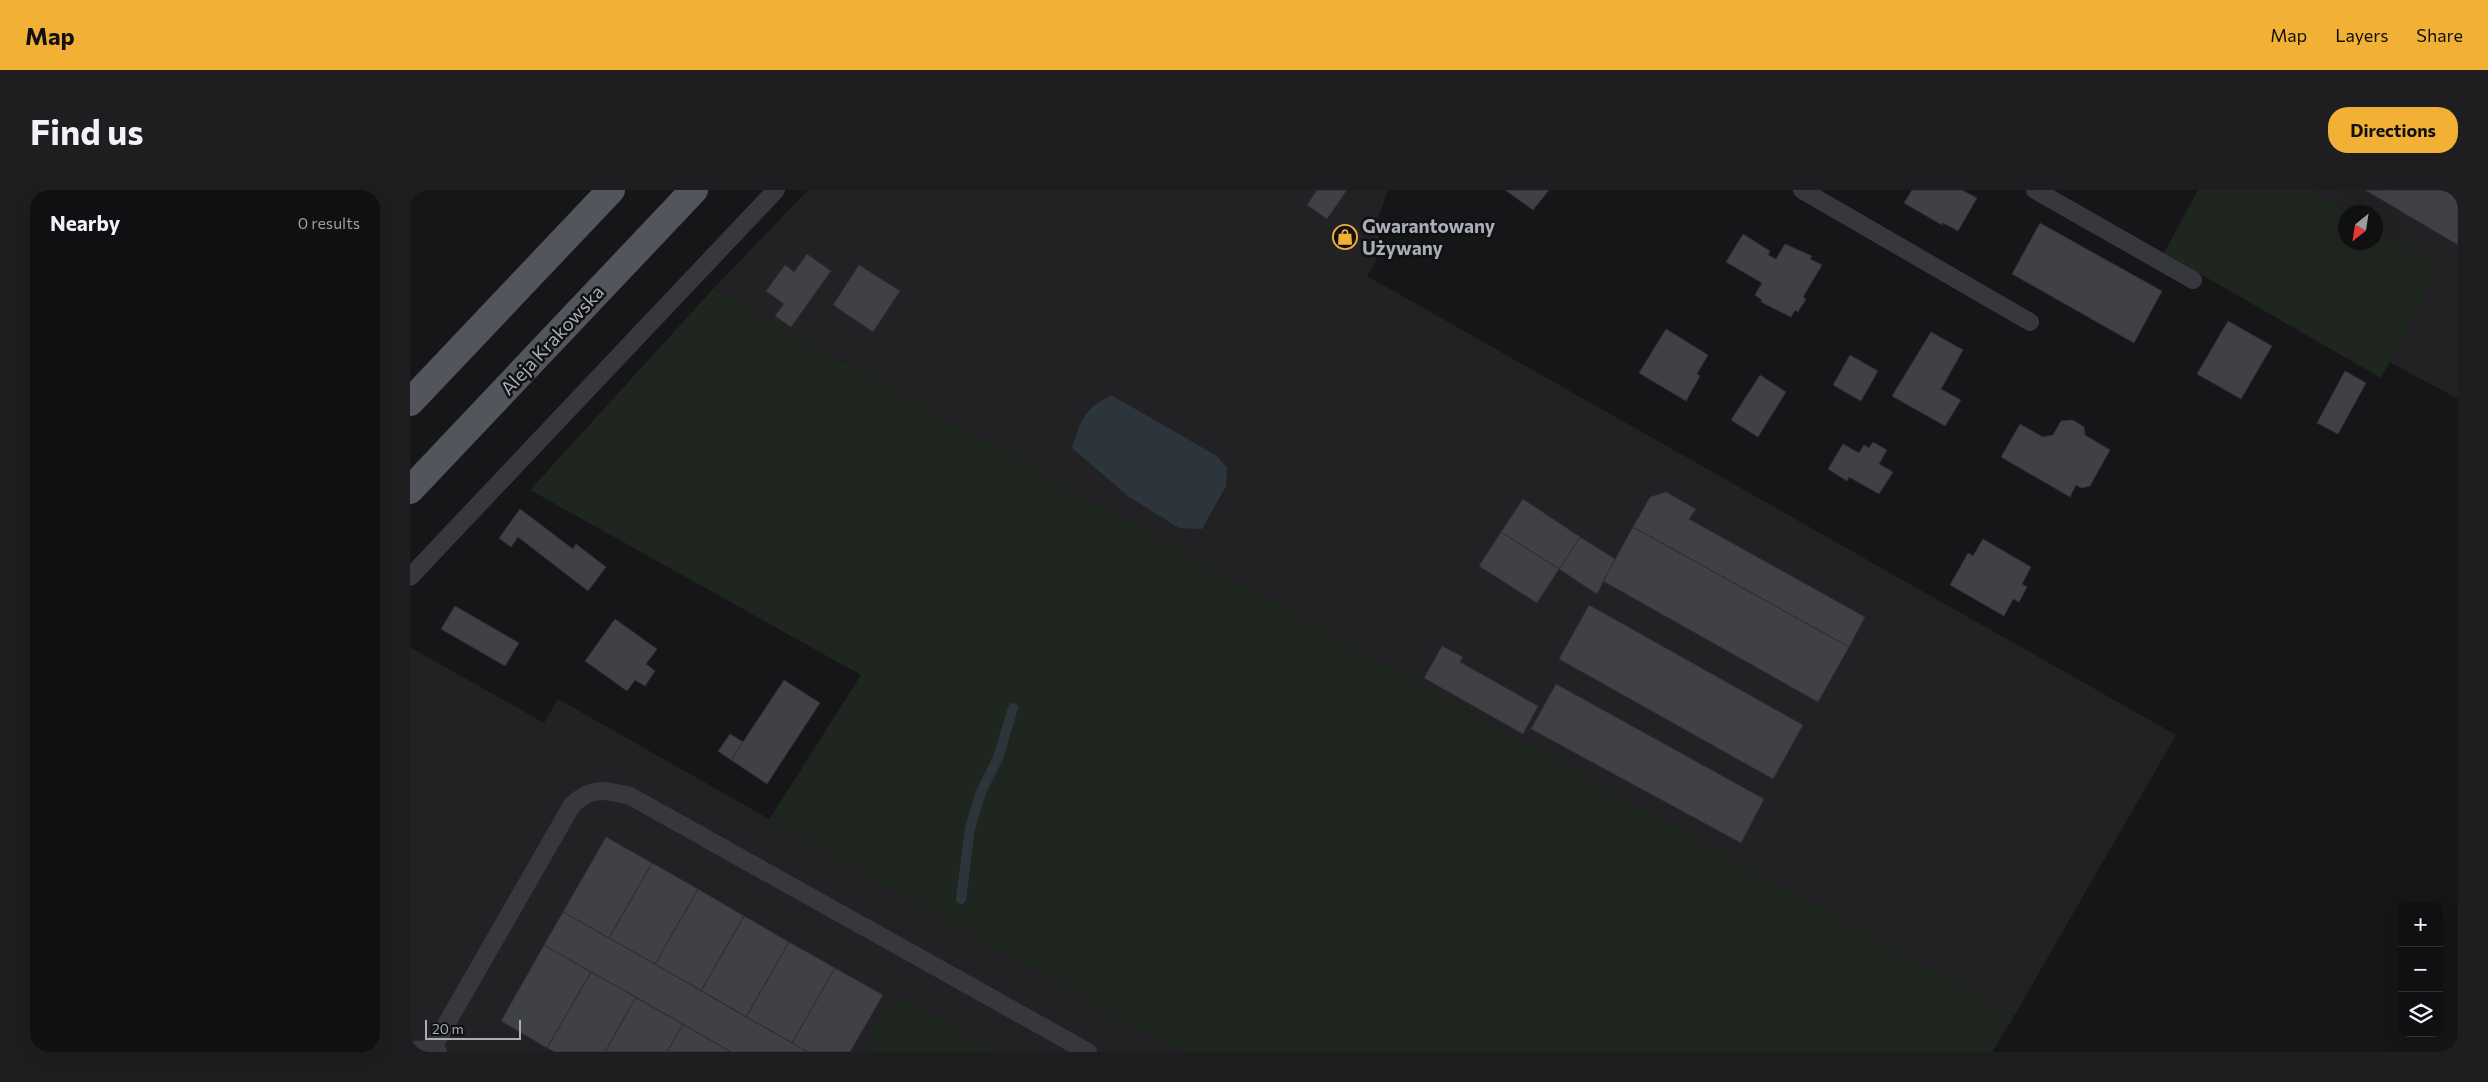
<!DOCTYPE html>
<html lang="en">
<head>
<meta charset="utf-8">
<style>
	body { margin:0; font-family:Commissioner,sans-serif; background:#1e1e20; color:#f1f3f6 }
	.controls { position:absolute; right:15px; bottom:15px; display:grid; overflow:hidden; border-radius:10px; box-shadow:0 5px 20px #0002 }
	.controls button { width:45px; height:45px; display:grid; place-items:center; padding:0; border:0; border-bottom:1px solid #303032; background:#101012; color:#f1f3f6; font:25px sans-serif }
	.compass { position:absolute; left:1928px; top:15px; width:45px; height:45px; border-radius:50%; background:#101012; box-shadow:0 5px 20px #0002; rotate:210deg }
	.scale { position:absolute; left:15px; bottom:12px; width:96px; box-sizing:border-box; padding-left:5px; border:2px solid #a8adb8; border-top:0; font-size:14px; line-height:18px; white-space:nowrap; color:#a8adb8; -webkit-text-stroke:4px #111113; paint-order:stroke }
	.list { margin:0; padding:0; list-style:none }
	h2 { display:flex; justify-content:space-between; align-items:center; height:65px; margin:0; padding:0 20px; font-size:21px }
	h2 small { font-size:16px; font-weight:400; color:#9c9d9f }
	.icon { flex:none; width:28px; height:28px; fill:none; stroke:currentColor; stroke-width:2; stroke-linecap:round; stroke-linejoin:round }
	.map { position:relative; flex:none; width:2048px; height:862px; overflow:hidden; border-radius:20px }
	header { display:flex; align-items:center; gap:30px; box-sizing:border-box; height:70px; padding:0 25px; background:#f2b134; color:#111 }
	header strong { font-size:24px }
	nav { display:flex; gap:28px; margin-inline-start:auto; font-size:18px }
	.intro { display:flex; align-items:center; justify-content:space-between; box-sizing:border-box; height:120px; padding:0 30px }
	h1 { margin:0; font-size:35px }
	.button { padding:12px 22px; border-radius:20px; background:#f2b134; color:#111; font-size:18px; font-weight:700 }
	main { display:flex; gap:30px; padding:0 30px }
	aside { flex:1; background:#101012; border-radius:20px; box-shadow:0 5px 20px #0002 }
	.map>svg:first-child { display:block }
</style>
</head>
<body>
<header>
<strong>Map</strong>
<nav><a>Map</a><a>Layers</a><a>Share</a></nav>
</header>
<div class="intro"><h1>Find us</h1><a class="button">Directions</a></div>
<main>
<aside>
<h2>Nearby<small>0 results</small></h2>
<ul class="list">
</ul>
</aside>
<div class="map">
<svg width="2048" height="862" viewBox="0 0 2048 862">
	<rect width="100%" height="100%" fill="#161618"/>
	<path fill="#222225" d="M398,0H978L965,37L974,57L957,86L1766,545L1604,826L303,99Z
		M1900,0H2048V209L1979,172L2032,75L1966,37V22H1940Z
		M0,457L134,533L148,509L769,862H0Z"/>
	<path fill="#1e261f" d="M1788,0H1900L1940,22H1936V52H1966V37L2032,75L1971,188L1754,63Z
		M303,99L1604,826L1582,862H769L359,630L451,485L120,300Z
		M485,804L589,862H452Z"/>
	<path fill="#2c353c" d="M701,205L807,266L817,278L816,296L792,339L769,338L718,306L662,258C670,231 675,218 701,205Z"/>
	<g fill="none" stroke-linecap="round" stroke-linejoin="round">
		<path stroke="#2c353c" stroke-width="10" d="M551,709L560,638L571,602L588,568L603,518"/>
	</g>
	<path fill="#404145" stroke="#303034" d="M907,0H937L917,29L897,15Z
		M1095,0H1139L1123,20Z
		M1502,0H1552L1567,8L1548,41L1533,33L1532,35L1494,13Z
		M1955,0H2048V55Z
		M1630,33L1752,101L1724,153L1602,84Z
		M1333,44L1360,61L1358,65L1366,69L1375,54L1402,66L1400,69L1412,75L1393,107L1396,109L1388,122L1385,120L1381,127L1351,112L1352,110L1345,105L1352,93L1316,72Z
		M397,64L421,81L381,137L365,126L374,114L356,101L375,75L384,82Z
		M449,75L490,101L463,142L423,115Z
		M1818,131L1862,156L1831,209L1787,184Z
		M1256,139L1298,165L1287,184L1290,186L1276,211L1229,183Z
		M1521,142L1553,160L1531,199L1551,210L1535,236L1482,206Z
		M1440,165L1468,181L1451,211L1423,195Z
		M1935,181L1956,193L1928,244L1907,233Z
		M1350,185L1376,202L1348,247L1321,230Z
		M1663,230L1674,237L1675,245L1700,260L1680,296L1671,298L1666,295L1660,307L1591,267L1610,234L1633,247L1643,245L1651,231Z
		M1463,252L1477,260L1469,274L1483,282L1469,304L1439,287L1437,291L1418,279L1433,254L1449,263L1454,255L1459,258Z
		M1256,302L1286,319L1279,329L1455,427L1439,457L1223,337L1240,307Z
		M1113,309L1170,347L1149,379L1091,342Z
		M110,319L163,359L166,354L196,377L178,401L108,347L101,357L89,348Z
		M1223,337L1439,457L1408,512L1193,391Z
		M1091,342L1149,379L1127,413L1069,376Z
		M1170,347L1205,369L1187,404L1149,379Z
		M1573,349L1621,377L1612,394L1617,397L1609,412L1603,409L1594,426L1540,395L1558,363L1563,366Z
		M1179,415L1393,535L1363,589L1149,469Z
		M45,416L109,453L95,476L31,439Z
		M205,429L247,459L236,474L245,481L235,496L225,490L217,501L175,471Z
		M1032,456L1053,467L1050,472L1128,516L1113,544L1014,488Z
		M374,490L410,513L357,594L321,570Z
		M1146,494L1354,609L1331,653L1121,539Z
		M320,544L333,552L321,570L308,561Z
		M196,647L242,673L199,748L153,722Z
		M242,673L288,699L245,774L199,748Z
		M288,699L334,726L291,801L245,774Z
		M153,722L245,774L398,862H321L134,755Z
		M334,726L379,752L336,827L291,801Z
		M379,752L425,778L382,853L336,827Z
		M134,755L181,782L137,858L91,831Z
		M425,778L473,805L440,862H398L382,853Z
		M181,782L226,807L195,862H145L137,858Z
		M226,807L273,834L257,862H195Z
		M273,834L318,860L317,862H257Z"/>
	<g fill="none" stroke-linecap="round" stroke-linejoin="round">
		<path stroke="#37383d" stroke-width="18" d="M1392,0L1620,132
			M1625,0L1783,90
			M0,387L366,0
			M22,859L162,615C183,596 194,600 220,606L678,862
			M0,860L22,859L28,862"/>
		<path stroke="#53555c" stroke-width="28" d="M0,212L201,0
			M0,300L284,0"/>
	</g>
	<defs>
		<symbol id="shop-ring" viewBox="-11 -11 22 22"><circle r="9.5" fill="#111113" stroke="#f2b134" stroke-width="1.5"/><path d="M-5-2.5h2.3a2.7 3.5 0 0 1 5.4 0H5L5.5 6h-11ZM-1.5-2.5h3a1.5 2.3 0 0 0-3 0Z" fill="#f2b134"/></symbol>
	</defs>
	<g fill-rule="evenodd">
		<use href="#shop-ring" x="921" y="33" width="28" height="28"/>
	</g>
	<g text-anchor="middle" stroke-width="5" stroke-linejoin="round" paint-order="stroke">
		<g font-size="19" font-weight="bold" fill="#a8adb8" stroke="#111113" text-anchor="start">
			<text x="952" y="43">Gwarantowany<tspan x="952" dy="22">Używany</tspan></text>
		</g>
		<g font-size="19" fill="#a8adb8" stroke="#111113">
			<text transform="translate(142 150) rotate(-47)" y="7">Aleja Krakowska</text>
		</g>
	</g>
</svg>
<div class="controls">
<button>+</button>
<button>−</button>
<button><svg class="icon" aria-label="layers" viewBox="0 0 24 24"><path d="M12 4l9 5-9 5-9-5zM3 14l9 5 9-5"/></svg></button>
</div>
<svg class="compass" viewBox="-18 -18 36 36"><path d="M0-13l5 13h-10z" fill="#e53935"/><path d="M0 13l5-13h-10z" fill="#9c9d9f"/></svg>
<div class="scale">20 m</div>
</div>
</main>
</body>
</html>
